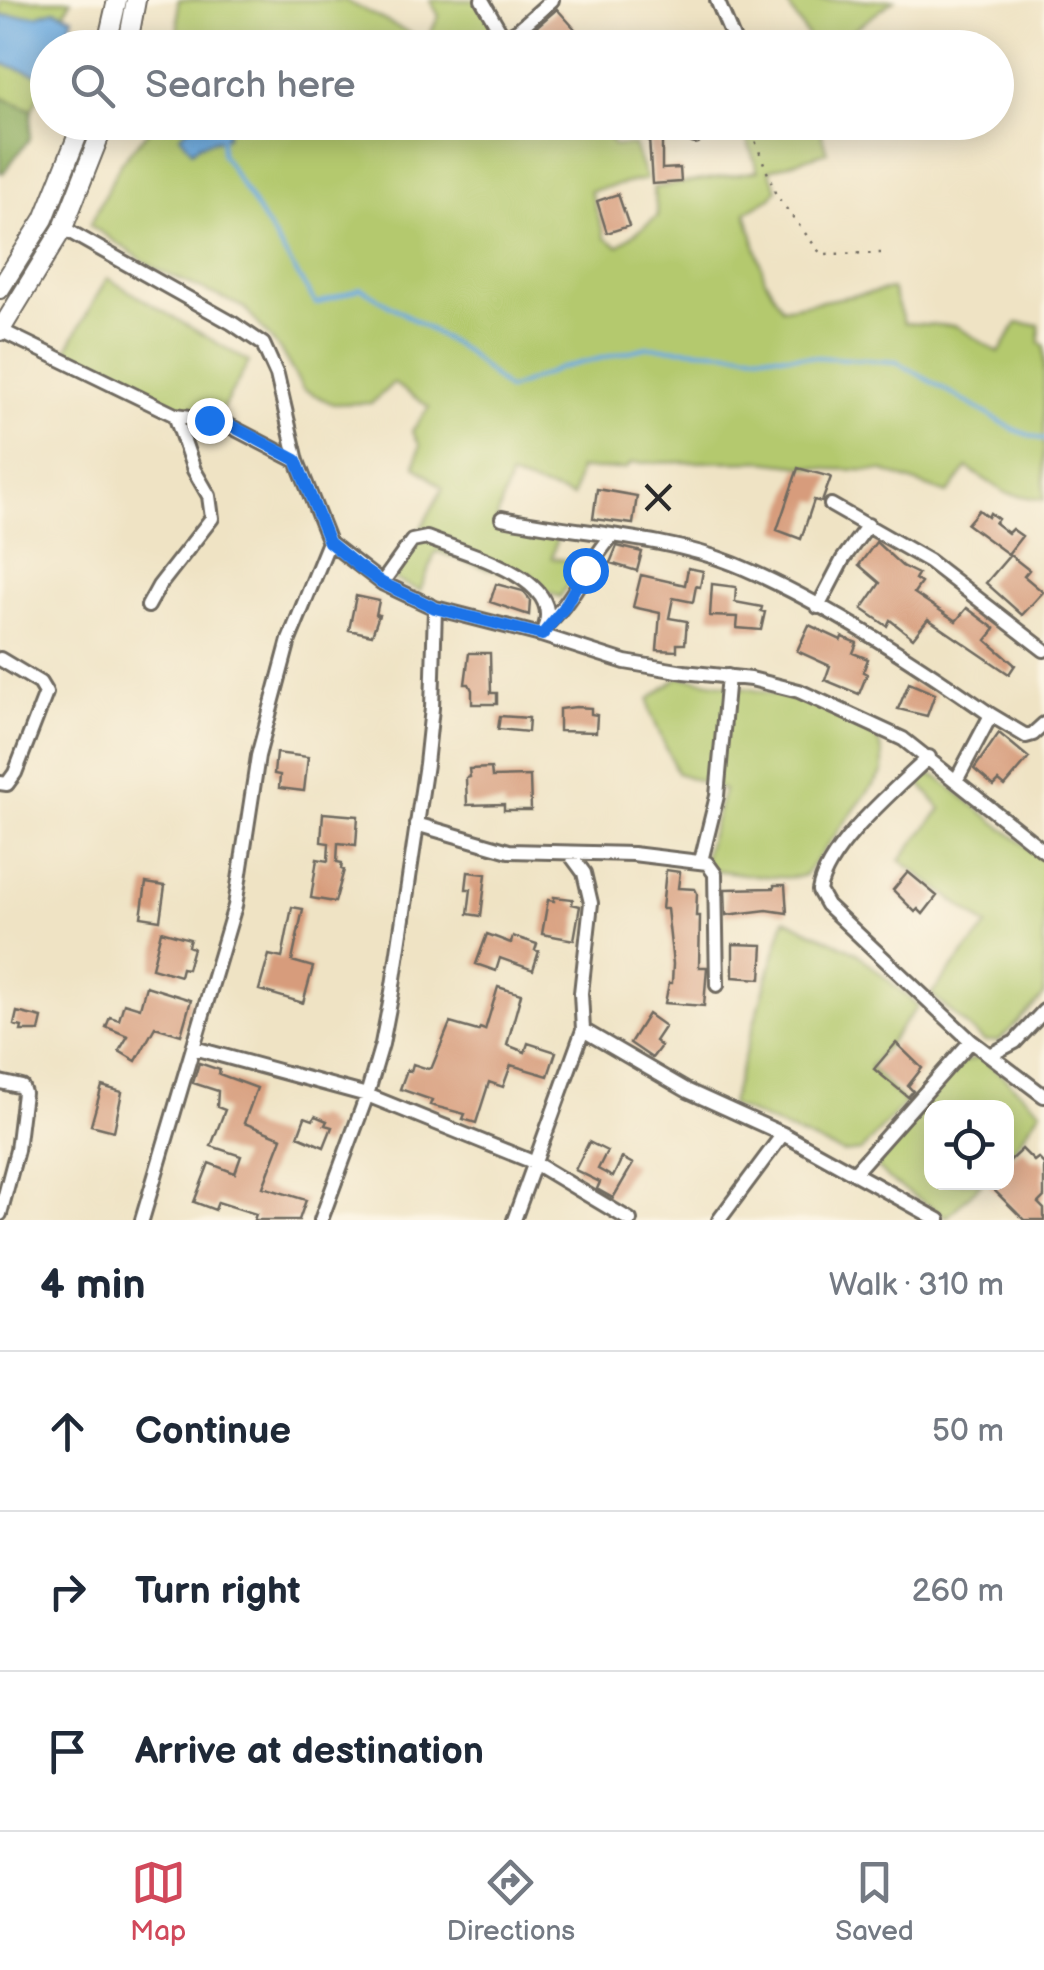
<!DOCTYPE html>
<html lang="en">
<head>
<meta charset="utf-8">
<style>
	body { margin:0; font-family:"Balsamiq Sans",sans-serif; background:#f6f6f7; color:#1f2937 }
	.controls { position:absolute; right:30px; bottom:30px; display:grid; overflow:hidden; border-radius:20px; box-shadow:0 5px 25px #0003 }
	.controls button { width:90px; height:90px; display:grid; place-items:center; padding:0; border:0; border-bottom:2px solid #e0e1e3; background:#fff; color:#1f2937; font:50px sans-serif }
	.stop { position:absolute; width:30px; height:30px; margin:-22px; border:8px solid #1a73e8; border-radius:50%; background:#fff }
	.stop.end { background:#1a73e8; border-color:#fff; box-shadow:0 2px 10px #0008 }
	.list { margin:0; padding:0; list-style:none }
	h2 { display:flex; justify-content:space-between; align-items:center; height:130px; margin:0; padding:0 40px; font-size:42px }
	h2 small { font-size:32px; font-weight:400; color:#747a83 }
	.list li { display:grid; grid-template-columns:65px 1fr auto; gap:30px; align-items:center; box-sizing:border-box; height:160px; padding:0 40px; border-top:2px solid #e0e1e3 }
	.list b { display:block; font-size:38px; white-space:nowrap }
	.list em { font-size:32px; font-style:normal; color:#747a83 }
	.icon { flex:none; width:55px; height:55px; fill:none; stroke:currentColor; stroke-width:2; stroke-linecap:round; stroke-linejoin:round }
	.map { position:relative; flex:none; width:1044px; height:1220px; overflow:hidden }
	.search { position:absolute; background:#fff; box-shadow:0 5px 25px #0003; left:30px; right:30px; top:30px; height:110px; display:flex; align-items:center; gap:25px; box-sizing:border-box; padding:0 35px; border-radius:55px; color:#747a83; font-size:38px }
	.sheet { height:610px; background:#fff }
	nav { display:flex; justify-content:space-around; align-items:center; box-sizing:border-box; height:140px; border-top:2px solid #e0e1e3; background:#fff; font-size:28px; color:#747a83 }
	nav a { display:grid; justify-items:center; gap:5px }
	nav .on { color:#d1495b }
	.map>svg:first-child { display:block }
</style>
</head>
<body>
<div class="map">
<svg width="1044" height="1220" viewBox="0 0 1044 1220">
	<rect width="100%" height="100%" fill="#fcf5e5"/>
	<filter id="ink" filterUnits="userSpaceOnUse"><feTurbulence type="fractalNoise" baseFrequency=".01" numOctaves="2"/><feDisplacementMap in="SourceGraphic" scale="20" xChannelSelector="R" yChannelSelector="G"/><feConvolveMatrix kernelMatrix="1 2 1 2 8 2 1 2 1" color-interpolation-filters="sRGB"/></filter>
	<filter id="wash" filterUnits="userSpaceOnUse"><feTurbulence type="fractalNoise" baseFrequency=".0048" numOctaves="4" result="noise"/><feDisplacementMap in="SourceGraphic" scale="40" xChannelSelector="R" yChannelSelector="G"/><feGaussianBlur stdDeviation="2.25" result="paint"/><feColorMatrix in="noise" values="0 0 0 0 0 0 0 0 0 0 0 0 0 0 0 0 0 1.4 0 .05"/><feComposite in="paint" operator="in"/></filter>
	<g filter="url(#wash)">
		<rect width="100%" height="100%" fill="#efe3c4"/>
		<path fill="#b4c96e" stroke="#707a4c" stroke-width="2.5" d="M0,0H71L64,14L55,10L39,15L0,16Z
			M178,0H344L426,41L439,16L430,0H486L513,47H189L178,42Z
			M785,0H894L831,47L807,48L813,45Z
			M0,63L47,77L32,110L0,97Z
			M156,123H194L189,125L200,144L227,137L228,123H600L614,146L634,145L646,179L590,191L605,238L618,246L658,216L653,188L758,171L741,123H844L820,130L827,152L769,170L777,189L772,197L746,212L765,279L782,308L892,289L904,323L956,326L999,353L1017,323L1039,325L1040,344L1044,345V500L1006,493L967,468L947,494L884,471L827,469L763,461L632,463L624,469H579L573,497L510,477L497,518L516,528L557,538L552,558L575,562L573,576L560,597L546,592L531,575L485,568L436,551L420,591L393,579L443,488L415,466L420,445L412,431L429,407L393,383L372,403L333,404L303,389L281,351L245,308L156,269L90,225L121,162Z
			M107,278L249,362L209,432L67,349Z
			M679,677C725,684 852,702 878,742C884,751 883,762 883,772L805,875C788,882 734,872 712,870L704,858L724,790L677,773L650,711L649,699Z
			M922,773L937,777L1044,860V996L999,1041H984L931,994L987,926L900,860L941,809L916,779Z
			M785,919L856,952L918,1006L870,1067L905,1103L861,1151L843,1153L730,1105Z
			M981,1057L1041,1110L1007,1159L1006,1108H932V1182L982,1183L947,1217L888,1179L878,1168L879,1155L946,1072L960,1063Z"/>
		<path fill="#8fad61" stroke="#5d6c46" stroke-width="2.5" d="M0,97L32,110L30,138L3,173L0,172Z"/>
		<path fill="#6dabe0" stroke="#4c6b86" stroke-width="2.5" d="M55,10L73,17L64,45L69,47L48,48L47,77L0,63V16L39,15Z
			M194,123H228L227,137L200,144L192,151L180,135Z"/>
		<g fill="none" stroke-linecap="round" stroke-linejoin="round">
			<path stroke="#6dabe0" stroke-width="4" d="M221,136L222,154L316,304L361,288L465,351L508,390L560,368L648,347L897,362L1015,430L1044,440"/>
		</g>
		<g id="blocks">
			<path fill="#d79c7c" d="M557,9L575,29L552,48L535,28Z
				M649,139H662V169L680,168L681,182L652,184Z
				M618,194L629,226L607,233L597,201Z
				M798,468L831,477L822,502L814,500L801,539L777,530Z
				M597,489L637,496L633,524L593,519Z
				M979,510L988,517L990,513L998,519L995,523L1008,533L1012,529L1022,536L1008,554L967,524Z
				M876,542L902,566L918,574L915,579L921,583L914,593L956,621L967,608L995,629L986,640L1015,665L1009,674L928,619L913,638L890,620L887,626L862,609L880,583L859,565Z
				M617,546L642,552L637,571L610,563Z
				M1010,555L1029,570L1024,576L1043,592L1022,615L986,583Z
				M688,568L703,571L700,587L696,586L693,602L673,598L669,618L687,621L685,644H677V651L657,650L660,613L633,607L641,575L685,585Z
				M496,584L523,591L530,600L529,615L490,602Z
				M712,584L736,587L735,602L762,607L761,611L765,612L761,630L737,628L738,617L710,616Z
				M356,596L379,601L376,615H379L372,635L349,630Z
				M809,625L841,640L842,637L857,643L853,653L868,659L863,672L867,674L859,694L825,680L830,666L797,651Z
				M469,653H490L491,693H497V704H472V690L469,684H465Z
				M909,683L935,694L927,716L898,709Z
				M576,707L591,708V714L597,715L596,732L559,731V709Z
				M500,716L529,718L528,732L498,729Z
				M999,733L1029,758L1005,786L999,781L994,786L974,769Z
				M276,753L308,757L304,791L279,788L280,775L274,774Z
				M491,768L492,777L530,776L531,810H504V804L467,805L466,778L470,777L469,769Z
				M323,813L358,816L356,845L338,843L337,862L342,863L341,869L344,870L335,902L311,898L317,859L328,861L329,843L321,842Z
				M666,870L680,872L678,888L695,889L697,893L696,916H700L699,967H707L704,1006L665,1003L669,983H672L673,964L667,909H662Z
				M468,872L486,874L481,916L468,914L471,889H466Z
				M908,872L937,896L923,914L918,909L915,912L893,890Z
				M146,883L165,886L160,920L141,917Z
				M774,885H785L787,913L767,910L726,915L725,889L774,888Z
				M554,897L573,899L572,904L580,906L574,940L542,934L548,900L554,901Z
				M292,907L303,909L292,961L313,967L303,1003L259,990L269,955L282,958Z
				M161,931L190,939L188,946L193,948L187,969L182,968L180,976L152,968Z
				M487,934L511,943L513,936L537,944L535,950L539,951L533,970L500,958L496,971L476,964Z
				M733,944L763,945L761,979L733,977Z
				M146,986L191,1000L181,1035L155,1027L136,1061L119,1051L128,1036L106,1027L110,1017L119,1020L124,1003L140,1008Z
				M498,987L521,994L507,1045L525,1052L528,1043L556,1052L548,1076L511,1065L503,1087L489,1082L476,1123L463,1119L465,1114L430,1105L432,1100L400,1089L407,1070L411,1071L413,1064L428,1069L432,1067L450,1023L478,1031L480,1028L485,1030Z
				M17,1012L42,1018L39,1031H21L22,1027L14,1025Z
				M648,1014L665,1026L655,1041L661,1046L652,1058L630,1043Z
				M896,1043L922,1068L908,1086L913,1091L908,1097L874,1069Z
				M199,1063L220,1070L219,1074L257,1088L244,1123L282,1138L263,1187L306,1200L299,1220H254L256,1214L218,1202L215,1210L194,1202L209,1163L235,1173L241,1156L211,1146L225,1110L217,1107L218,1091L193,1083Z
				M102,1086L122,1092L114,1131L91,1125Z
				M315,1116L327,1121L325,1125L332,1127L324,1147L298,1136L305,1117L313,1120Z
				M589,1142L607,1151L598,1169L613,1177L622,1158L633,1164L613,1198L597,1189L600,1182L575,1170Z
				M1022,1149L1034,1161L1038,1158L1044,1164V1197L1038,1203L1044,1209V1220H1024L986,1182H1006V1164Z"/>
		</g>
	</g>
	<g filter="url(#ink)">
		<use href="#blocks" fill-opacity="0" stroke="#706b61" stroke-width="2.5"/>
		<g fill="none" stroke-linecap="round" stroke-linejoin="round">
			<defs>
				<path id="street" d="M482,0L504,38L518,30L552,0
					M717,0L737,48
					M695,136L712,122
					M63,228L232,323L263,344L277,375L297,461L329,542L382,583L435,608L541,635L625,662L684,672L751,679L799,691L903,739L1044,851
					M0,330L175,415L220,421L297,461
					M831,505L929,561L1044,650
					M502,518C577,533 664,536 734,564C817,598 917,663 991,715
					M382,583L412,541L427,538C464,553 574,579 541,635
					M148,606L159,586L212,518L209,496L194,470L175,415
					M818,607L843,559L868,525
					M549,622C575,598 587,564 611,537
					M0,659L40,683L46,693L15,773L7,784L0,783
					M929,757C896,789 826,847 819,891L827,905L971,1041L1044,1096
					M957,779L991,715L1026,736L1033,734L1044,724
					M416,824L509,851L633,854L707,863L715,874L717,985
					M570,854L584,873L591,903L581,993L583,1030L688,1091L783,1134L939,1220
					M701,861L717,796L728,676
					M194,1048L367,1095L533,1162L630,1220
					M992,1054L1015,1042L1044,1011
					M0,1082L22,1087L24,1093L17,1150L0,1214
					M854,1173L971,1041
					M142,1220L235,906L258,756L289,640L329,542
					M321,1220L367,1095L382,1044L392,992L426,764L432,708L435,608
					M514,1220L583,1030
					M719,1220L783,1134"/>
				<path id="secondary" d="M106,48L117,0
					M127,48L136,0
					M0,289L44,219L83,122
					M0,331L63,228L105,122"/>
			</defs>
			<use href="#street" stroke="#706b61" stroke-width="18"/>
			<use href="#secondary" stroke="#706b61" stroke-width="22"/>
			<path stroke="#706b61" stroke-width="2.5" stroke-dasharray="2.5 8" stroke-linecap="butt" d="M748,122L776,195L821,254L881,253"/>
			<use href="#street" stroke="#fff" stroke-width="12"/>
			<use href="#secondary" stroke="#fff" stroke-width="18"/>
		</g>
	</g>
	<g fill="none" stroke-linecap="round" stroke-linejoin="round" filter="url(#ink)">
		<path stroke="#1a73e8" stroke-width="12" d="M209,420L230,425L296,460L329,542L358,566L382,583L435,608L542,635L564,608L585,570"/>
	</g>
	<path fill="none" stroke="#2b2b2b" stroke-width="4" d="M646,485L670,510M646,510L671,485"/>
</svg>
<div class="controls">
<button><svg class="icon" aria-label="locate" viewBox="0 0 24 24"><circle cx="12" cy="12" r="6"/><path d="M12 2v4M12 18v4M2 12h4M18 12h4"/></svg></button>
</div>
<div class="stop" style="left:585px;top:570px"></div>
<div class="stop end" style="left:209px;top:420px"></div>
<div class="search"><svg class="icon" aria-label="search" viewBox="0 0 24 24"><circle cx="10" cy="10" r="6"/><path d="M15 15l6 6"/></svg>Search here</div>
</div>
<section class="sheet">
<h2>4 min<small>Walk · 310 m</small></h2>
<ul class="list">
<li><svg class="icon" aria-label="ahead" viewBox="0 0 24 24"><path d="M12 20V5M6 11l6-6 6 6"/></svg><div><b>Continue</b></div><em>50 m</em></li>
<li><svg class="icon" aria-label="right" viewBox="0 0 24 24"><path d="M7 20v-9h11M14 6l5 5-5 5"/></svg><div><b>Turn right</b></div><em>260 m</em></li>
<li><svg class="icon" aria-label="arrive" viewBox="0 0 24 24"><path d="M6 21V4h12l-3 4 3 4H6"/></svg><div><b>Arrive at destination</b></div></li>
</ul>
</section>
<nav>
<a class="on"><svg class="icon" aria-label="map" viewBox="0 0 24 24"><path d="M3 6l6-2 6 2 6-2v14l-6 2-6-2-6 2zM9 4v14M15 6v14"/></svg>Map</a>
<a><svg class="icon" aria-label="directions" viewBox="0 0 24 24"><path d="M12 3l9 9-9 9-9-9zM9 14v-3h6M13 9l2 2-2 2"/></svg>Directions</a>
<a><svg class="icon" aria-label="saved" viewBox="0 0 24 24"><path d="M7 4h10v16l-5-4-5 4z"/></svg>Saved</a>
</nav>
</body>
</html>
